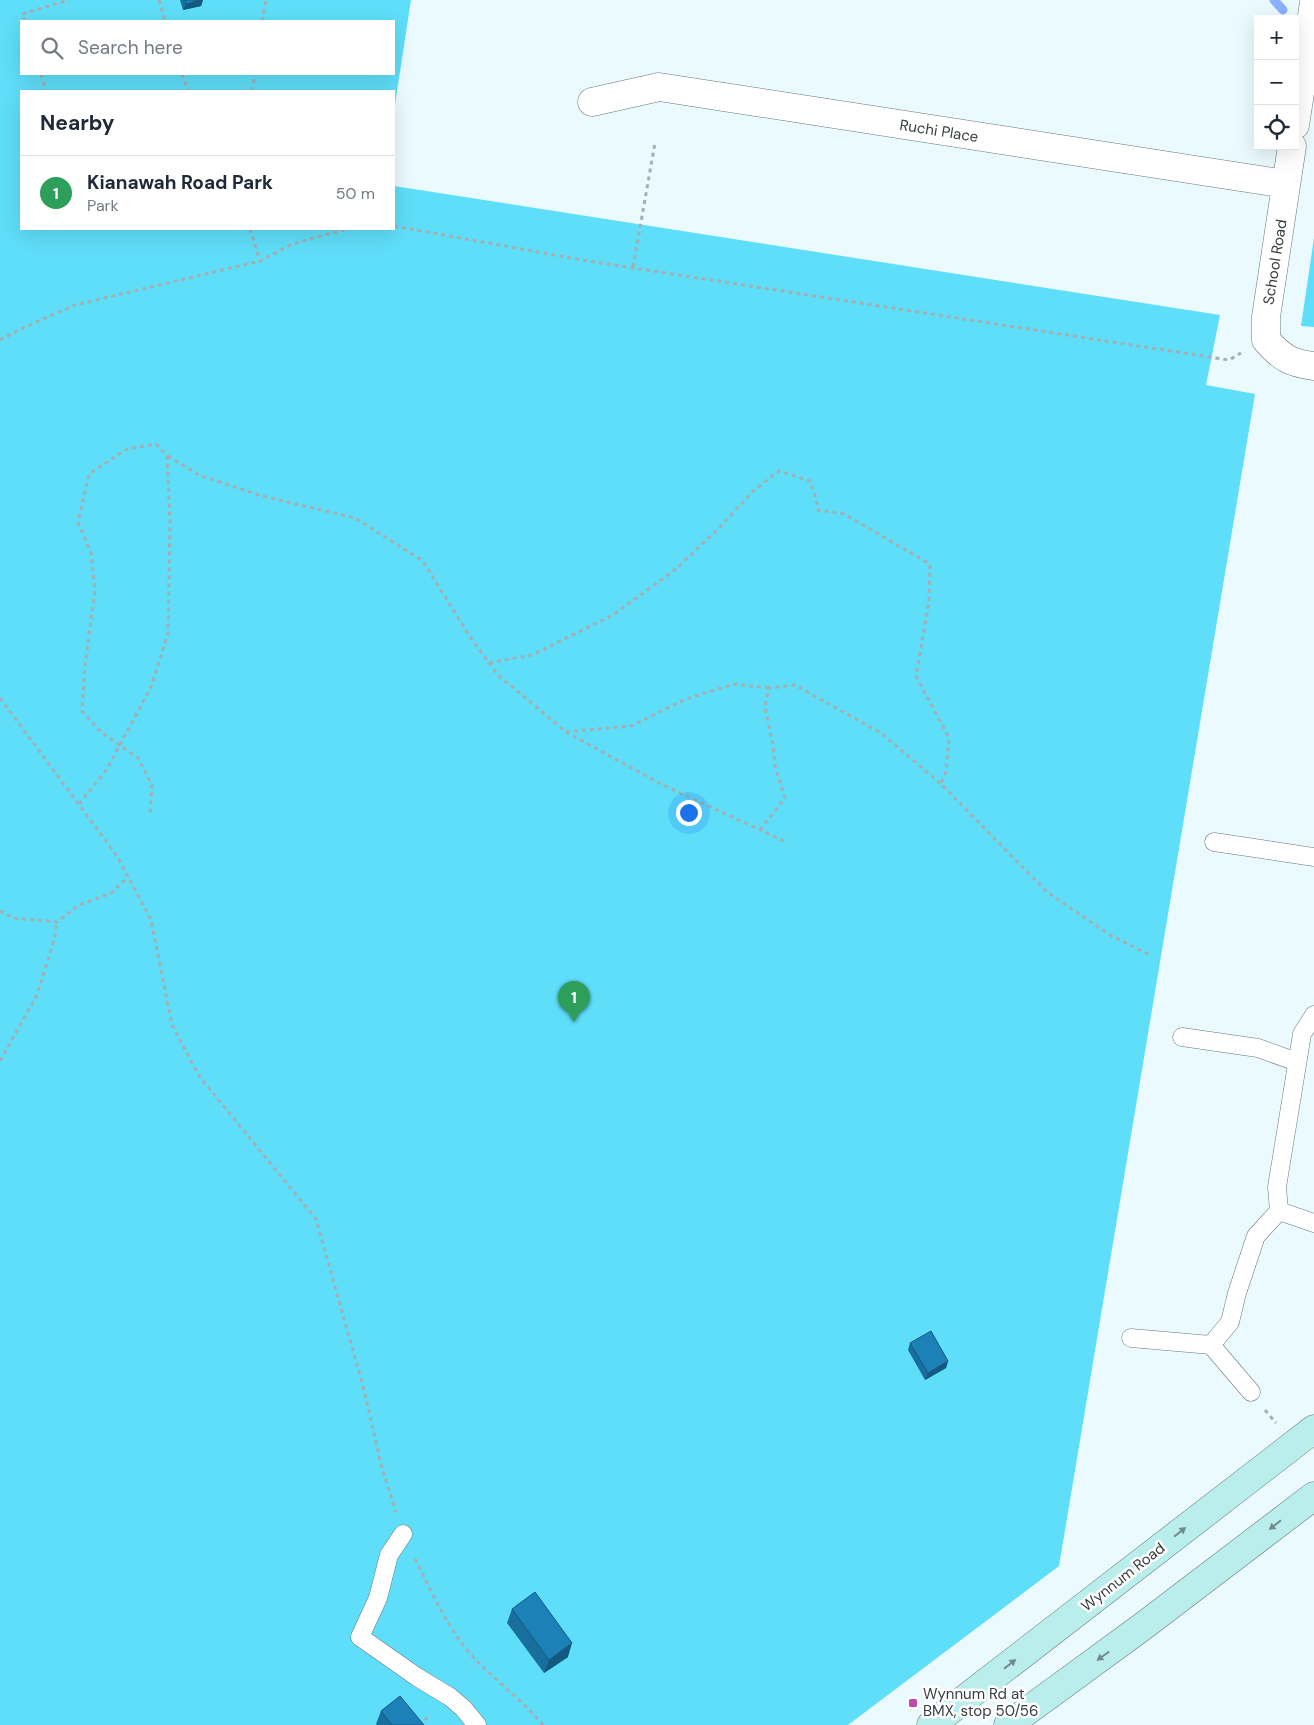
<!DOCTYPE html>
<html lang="en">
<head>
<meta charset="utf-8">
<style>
	body { margin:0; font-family:"DM Sans",sans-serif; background:#f6f6f7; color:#1f2937 }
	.controls { position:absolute; right:15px; top:15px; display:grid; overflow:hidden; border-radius:0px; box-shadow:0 5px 20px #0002 }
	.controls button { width:45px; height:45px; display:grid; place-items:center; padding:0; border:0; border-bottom:1px solid #e0e1e3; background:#fff; color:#1f2937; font:25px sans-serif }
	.you { position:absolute; left:688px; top:812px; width:18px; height:18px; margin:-12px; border:4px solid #fff; border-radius:50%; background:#1a73e8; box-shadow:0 0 0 8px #1a73e833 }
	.badge { display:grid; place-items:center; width:32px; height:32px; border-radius:50%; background:#ea580c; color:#fff; font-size:16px; font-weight:700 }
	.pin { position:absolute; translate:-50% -41px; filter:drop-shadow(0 1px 2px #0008) }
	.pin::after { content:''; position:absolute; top:26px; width:18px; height:15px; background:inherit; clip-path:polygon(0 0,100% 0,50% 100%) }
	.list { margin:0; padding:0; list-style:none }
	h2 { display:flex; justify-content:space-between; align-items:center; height:65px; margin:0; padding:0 20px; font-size:21px }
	h2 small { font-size:16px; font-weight:400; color:#747a83 }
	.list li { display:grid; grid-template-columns:32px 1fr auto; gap:15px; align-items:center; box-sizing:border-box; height:75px; padding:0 20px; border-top:1px solid #e0e1e3 }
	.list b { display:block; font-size:19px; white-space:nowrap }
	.list p { margin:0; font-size:16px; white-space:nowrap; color:#747a83 }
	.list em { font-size:16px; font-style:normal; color:#747a83 }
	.icon { flex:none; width:28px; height:28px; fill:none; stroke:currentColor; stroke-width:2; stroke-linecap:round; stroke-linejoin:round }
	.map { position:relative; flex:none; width:1314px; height:1725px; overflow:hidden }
	.search { position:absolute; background:#fff; box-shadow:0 5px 20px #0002; left:20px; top:20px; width:375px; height:55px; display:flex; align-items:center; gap:12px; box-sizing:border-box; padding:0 18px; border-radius:0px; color:#747a83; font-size:19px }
	.panel { position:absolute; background:#fff; box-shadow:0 5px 20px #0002; left:20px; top:90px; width:375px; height:140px; border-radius:0px }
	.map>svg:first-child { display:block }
</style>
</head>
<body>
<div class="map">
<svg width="1314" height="1725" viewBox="0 0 1314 1725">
	<rect width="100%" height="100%" fill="#eafafe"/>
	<path fill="#5fdef9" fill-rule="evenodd" d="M0,0H411L394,111V91H21V229H394V186L1220,315L1206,385L1255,394L1059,1566L848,1725H0ZM21,21H394V74H21Z
		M1314,238V327L1301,326Z"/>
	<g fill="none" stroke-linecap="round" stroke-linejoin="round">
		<path stroke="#89b1fe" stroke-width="9" d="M1274,0L1283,10"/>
		<defs>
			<path id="service" d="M1214,842L1314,857
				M1182,1037L1258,1048L1297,1062
				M1279,1211L1314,1223
				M1131,1338L1211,1345L1251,1392
				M1211,1345L1230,1322L1237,1293L1256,1236L1279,1211L1277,1187L1302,1034L1314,1015
				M403,1534L389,1555L378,1598L360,1637L417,1677L450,1697L463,1708L477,1725"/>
			<path id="minor" d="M592,102L659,87L1286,184
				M1295,125L1314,3
				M1292,146L1266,317V340C1282,358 1290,363 1314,366"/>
			<path id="secondary" d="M931,1725L1314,1429
				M1008,1725L1142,1627L1314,1496"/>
		</defs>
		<use href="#service" stroke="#687679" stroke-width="19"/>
		<use href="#minor" stroke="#687679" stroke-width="29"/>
		<use href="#secondary" stroke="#687679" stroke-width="29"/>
		<path stroke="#a3afb2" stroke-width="3" stroke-dasharray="4 4" stroke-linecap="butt" d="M159,0L165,21
			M25,21L22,14L69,0
			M262,21L266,0
			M41,74L46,91
			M182,74L188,91
			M252,91L255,74
			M394,226L588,261L1229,360L1241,353
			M250,229L260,261
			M633,267L655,143
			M0,340L23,328L75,305L260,261L292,244L347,229
			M168,456L199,475L262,496L355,518L423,561L470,637L498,675L566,732L659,783L784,841
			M489,663L532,655L613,615L676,569L720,527L752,492L779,471L810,481L816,498L818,510L844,514L930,564L929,601L916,676L949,738L946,771L941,784L1047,892L1110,935L1152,956
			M0,698L117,856L151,920L172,1025L199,1076L316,1219L364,1390L382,1468L396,1512
			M566,732L631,726L686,699L734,684L769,688
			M79,804L107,769L151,687L168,634L170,521L167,456L156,444L127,449L89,474L78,522L91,553L95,591L85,665L82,711L101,732L138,758L152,785L150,814
			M760,830L785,798L775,767L773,745L765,707L769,688L795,685L881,733L941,784
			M0,911L13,918L57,922L79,905L111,893L128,877
			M0,1061L37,995L54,940L57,922
			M1265,1410L1276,1423
			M415,1559C432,1592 448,1630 474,1658C496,1681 522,1700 543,1725
			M418,1725L431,1715"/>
		<use href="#service" stroke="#fff" stroke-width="18"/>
		<use href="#minor" stroke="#fff" stroke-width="28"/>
		<use href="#secondary" stroke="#baeeec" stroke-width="28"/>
	</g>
	<path fill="#186f9d" d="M180,0H203L201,6L183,10Z
		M910,1343L948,1361L946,1368L925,1380L908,1350Z
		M512,1609L568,1657L544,1673L507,1623Z
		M381,1711L424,1725H377L376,1724Z"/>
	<path fill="#145a80" d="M200,0H203L201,6L183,10L186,4Z
		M948,1361L946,1368L925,1380L928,1373Z
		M572,1643L568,1657L544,1673L549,1660Z"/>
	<path fill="#1c81b7" stroke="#145a80" d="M185,0H200L186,4Z
		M931,1331L948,1361L928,1373L910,1343Z
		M535,1592L572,1643L549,1660L512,1609Z
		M400,1696L424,1725H392L381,1711Z"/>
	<defs><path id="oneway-solid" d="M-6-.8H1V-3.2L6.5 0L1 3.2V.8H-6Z" transform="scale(1.25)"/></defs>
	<g fill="#728d8d">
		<use href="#oneway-solid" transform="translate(1275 1525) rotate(142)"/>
		<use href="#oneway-solid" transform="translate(1180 1532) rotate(-38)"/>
		<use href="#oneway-solid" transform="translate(1103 1656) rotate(144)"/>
		<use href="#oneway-solid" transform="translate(1010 1664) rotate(-38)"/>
	</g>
	<rect fill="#be4daa" stroke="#fff" stroke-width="2" x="908" y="1698" width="10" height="10" rx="2.5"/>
	<g text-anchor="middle" stroke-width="5" stroke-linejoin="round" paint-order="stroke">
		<g font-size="15" fill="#373d3f" stroke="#fff">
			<text transform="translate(939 131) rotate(9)" y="5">Ruchi Place</text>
			<text transform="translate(1275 262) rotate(-81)" y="5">School Road</text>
			<text transform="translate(1123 1577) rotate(-38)" y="5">Wynnum Road</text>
		</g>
		<g font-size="15" fill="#373d3f" stroke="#fff" text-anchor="start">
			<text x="923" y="1699">Wynnum Rd at<tspan x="923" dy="17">BMX, stop 50/56</tspan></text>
		</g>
	</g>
</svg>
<div class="controls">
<button>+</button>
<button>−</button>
<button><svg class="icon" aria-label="locate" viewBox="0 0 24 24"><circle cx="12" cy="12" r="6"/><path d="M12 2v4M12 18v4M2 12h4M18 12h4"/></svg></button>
</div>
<div class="you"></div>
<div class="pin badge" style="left:574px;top:1022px;background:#2e9e5b">1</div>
<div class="search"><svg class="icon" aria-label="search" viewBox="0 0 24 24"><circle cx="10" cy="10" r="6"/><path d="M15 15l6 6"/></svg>Search here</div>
<section class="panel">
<h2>Nearby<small></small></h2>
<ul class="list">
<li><span class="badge" style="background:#2e9e5b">1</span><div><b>Kianawah Road Park</b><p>Park</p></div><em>50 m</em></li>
</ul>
</section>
</div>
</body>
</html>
